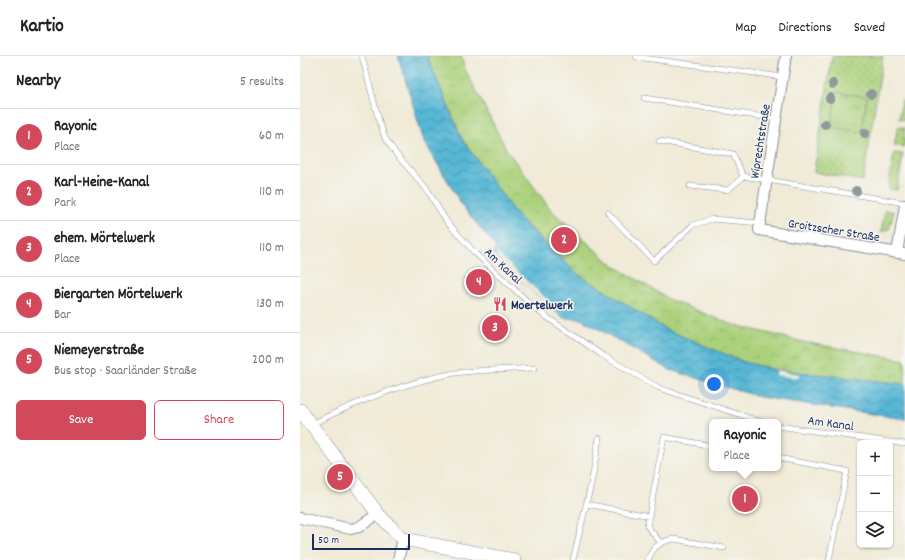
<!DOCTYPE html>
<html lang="en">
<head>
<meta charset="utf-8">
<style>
	body { margin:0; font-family:Dekko,sans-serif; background:#f6f6f6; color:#222 }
	.controls { position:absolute; right:12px; bottom:12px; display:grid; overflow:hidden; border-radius:6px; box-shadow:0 1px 3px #0004 }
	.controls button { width:36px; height:36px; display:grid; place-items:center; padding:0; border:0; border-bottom:1px solid #e0e0e0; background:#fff; color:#222; font:20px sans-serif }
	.scale { position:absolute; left:12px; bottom:10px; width:98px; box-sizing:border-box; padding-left:4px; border:2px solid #1b2f5e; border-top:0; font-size:11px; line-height:14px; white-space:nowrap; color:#1b2f5e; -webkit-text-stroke:3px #f6f6f2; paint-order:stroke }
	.you { position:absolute; left:414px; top:328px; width:14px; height:14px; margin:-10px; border:3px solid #fff; border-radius:50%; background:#1a73e8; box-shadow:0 0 0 6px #1a73e833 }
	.badge { display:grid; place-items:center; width:26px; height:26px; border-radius:50%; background:#d1495b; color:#fff; font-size:13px; font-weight:700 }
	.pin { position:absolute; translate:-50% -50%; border:2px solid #fff; box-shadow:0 1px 4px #0006 }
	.popup { position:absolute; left:409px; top:363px; width:72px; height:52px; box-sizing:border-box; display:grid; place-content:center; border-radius:6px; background:#fff; filter:drop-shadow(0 1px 3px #0005); font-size:13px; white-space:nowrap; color:#767676 }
	.popup b { font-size:15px; color:#222 }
	.popup::after { content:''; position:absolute; left:50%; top:100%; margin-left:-8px; border:8px solid transparent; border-top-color:#fff }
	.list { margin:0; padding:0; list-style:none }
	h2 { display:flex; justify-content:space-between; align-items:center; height:52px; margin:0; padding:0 16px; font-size:17px }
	h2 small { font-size:13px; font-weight:400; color:#767676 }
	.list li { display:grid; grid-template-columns:26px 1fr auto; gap:12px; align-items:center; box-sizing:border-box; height:56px; padding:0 16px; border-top:1px solid #e0e0e0 }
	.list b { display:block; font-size:15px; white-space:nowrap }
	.list p { margin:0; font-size:13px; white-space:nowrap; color:#767676 }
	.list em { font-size:13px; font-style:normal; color:#767676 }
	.actions { display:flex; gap:8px; padding:12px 16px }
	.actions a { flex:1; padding:9px 0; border:1px solid #d1495b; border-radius:6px; text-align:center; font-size:14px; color:#d1495b }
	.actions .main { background:#d1495b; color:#fff }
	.icon { flex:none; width:22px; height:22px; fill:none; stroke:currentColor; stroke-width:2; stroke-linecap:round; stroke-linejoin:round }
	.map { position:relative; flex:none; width:605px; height:504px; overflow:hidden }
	header { display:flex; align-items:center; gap:24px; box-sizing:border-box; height:56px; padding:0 20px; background:#fff; border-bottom:1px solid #e0e0e0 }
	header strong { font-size:19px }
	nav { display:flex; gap:22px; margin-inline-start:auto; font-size:14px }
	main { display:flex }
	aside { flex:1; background:#fff }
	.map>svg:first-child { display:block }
</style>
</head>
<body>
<header>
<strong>Kartio</strong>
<nav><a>Map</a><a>Directions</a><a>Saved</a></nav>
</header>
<main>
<aside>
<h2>Nearby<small>5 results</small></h2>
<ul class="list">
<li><span class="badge">1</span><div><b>Rayonic</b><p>Place</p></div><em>60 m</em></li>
<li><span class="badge">2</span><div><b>Karl-Heine-Kanal</b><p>Park</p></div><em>110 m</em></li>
<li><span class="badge">3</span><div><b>ehem. Mörtelwerk</b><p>Place</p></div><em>110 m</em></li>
<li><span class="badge">4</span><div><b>Biergarten Mörtelwerk</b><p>Bar</p></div><em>130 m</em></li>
<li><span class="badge">5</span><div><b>Niemeyerstraße</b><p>Bus stop · Saarländer Straße</p></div><em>200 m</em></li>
</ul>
<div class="actions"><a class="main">Save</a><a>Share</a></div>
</aside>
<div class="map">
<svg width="605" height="504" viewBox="0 0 605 504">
	<defs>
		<pattern id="grass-dots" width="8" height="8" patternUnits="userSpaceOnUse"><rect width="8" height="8" fill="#acd17b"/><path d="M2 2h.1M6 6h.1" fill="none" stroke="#93b46d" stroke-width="1.8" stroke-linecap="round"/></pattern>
		<pattern id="park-crowns" width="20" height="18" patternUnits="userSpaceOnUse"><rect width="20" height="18" fill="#acd17b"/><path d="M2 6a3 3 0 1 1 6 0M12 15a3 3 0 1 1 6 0" fill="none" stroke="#93b46d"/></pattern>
		<pattern id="water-waves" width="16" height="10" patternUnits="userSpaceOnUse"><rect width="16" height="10" fill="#56b7d5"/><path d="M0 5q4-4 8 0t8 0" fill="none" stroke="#4695b0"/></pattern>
	</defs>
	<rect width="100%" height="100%" fill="#f6f6f2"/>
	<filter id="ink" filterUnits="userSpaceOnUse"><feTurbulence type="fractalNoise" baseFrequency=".025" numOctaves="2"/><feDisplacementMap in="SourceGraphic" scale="8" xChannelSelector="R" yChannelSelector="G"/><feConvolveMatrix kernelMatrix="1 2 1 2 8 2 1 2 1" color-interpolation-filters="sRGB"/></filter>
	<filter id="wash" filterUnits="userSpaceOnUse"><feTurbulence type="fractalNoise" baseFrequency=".012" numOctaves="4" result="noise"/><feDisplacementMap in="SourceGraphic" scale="16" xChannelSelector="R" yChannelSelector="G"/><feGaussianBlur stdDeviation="0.9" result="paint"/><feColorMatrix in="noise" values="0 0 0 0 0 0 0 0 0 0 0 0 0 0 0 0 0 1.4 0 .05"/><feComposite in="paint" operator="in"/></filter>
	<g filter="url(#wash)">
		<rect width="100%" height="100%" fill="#f0ead6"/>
		<path fill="url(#grass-dots)" stroke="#64806c" d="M532,0H583L563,125L514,116Z
			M602,44L605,45V64L599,63Z
			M598,71L605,72L604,91L594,90Z
			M594,97L603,98L597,134L588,133Z
			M585,154L594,156L589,173L581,176Z"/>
		<path fill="url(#park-crowns)" stroke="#64806c" d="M127,0H161L165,13L206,93L251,154L310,207L370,244L431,268L503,286L605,304V328L471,313L444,306L367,274L276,217L217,160L162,83Z
			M536,36L567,41L562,76L531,71Z"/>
		<path fill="url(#water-waves)" stroke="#38739a" d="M98,0H127L162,83L217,160L276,217L367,274L444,306L471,313L605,328V363L460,341L370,314L281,263L264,262L248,250L193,198L196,191L163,151L124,85Z"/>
		<path fill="#f0ead6" d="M198,198L232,230L251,247L248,250L196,201Z
			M477,314L499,318L498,322L476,319Z"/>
	</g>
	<g filter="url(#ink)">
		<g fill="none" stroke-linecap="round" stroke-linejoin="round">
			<defs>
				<path id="service" d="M62,0L79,65L85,82L96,98L126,132L147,166L176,198L238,255L302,299L359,332L462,366
					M336,1L483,21
					M344,42L476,63
					M359,85L433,98L443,120L605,147
					M390,130L428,134L444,120
					M308,157L354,205L393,169L412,163L460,167
					M12,368C56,346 106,326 155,317C180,313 208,314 234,312
					M478,370L605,388
					M478,402L547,415L529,504
					M286,448L349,460L364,381L412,390
					M349,460L347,470L361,487
					M273,504L292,424L299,382
					M348,504C352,491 361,485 374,483L424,492"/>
				<path id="minor" d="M486,0L459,174L605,198
					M597,197L605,149
					M0,462L51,473L59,471L78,458
					M98,504L103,483"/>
				<path id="tertiary" d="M0,354L78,458L103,483L214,504"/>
			</defs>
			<use href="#service" stroke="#868c9a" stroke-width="6"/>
			<use href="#minor" stroke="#868c9a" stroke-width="12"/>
			<use href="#tertiary" stroke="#868c9a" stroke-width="14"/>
			<use href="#service" stroke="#fff" stroke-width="5"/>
			<use href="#minor" stroke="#fff" stroke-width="10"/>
			<use href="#tertiary" stroke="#fff" stroke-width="13"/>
		</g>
		<g fill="#8f9a98">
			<circle cx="533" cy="28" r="5"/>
			<circle cx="571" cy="38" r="5"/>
			<circle cx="530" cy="42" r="5"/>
			<circle cx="525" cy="68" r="5"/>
			<circle cx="565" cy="77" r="5"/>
			<circle cx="556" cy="135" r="5"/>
		</g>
	</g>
	<defs>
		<symbol id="restaurant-bare" viewBox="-9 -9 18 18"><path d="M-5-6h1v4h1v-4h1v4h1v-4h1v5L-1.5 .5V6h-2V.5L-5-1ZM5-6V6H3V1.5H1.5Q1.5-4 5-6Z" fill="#d1495b" stroke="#f6f6f2" stroke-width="2.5" paint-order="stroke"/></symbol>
	</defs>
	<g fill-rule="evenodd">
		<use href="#restaurant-bare" x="190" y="238" width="20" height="20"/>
	</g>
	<g text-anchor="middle" stroke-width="3" stroke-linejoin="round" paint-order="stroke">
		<g font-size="13" fill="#1b2f5e" stroke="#f6f6f2">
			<text transform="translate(459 85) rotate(-81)" y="5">Wiprechtstraße</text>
			<text transform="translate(534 173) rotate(9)" y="5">Groitzscher Straße</text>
			<text transform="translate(204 209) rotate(43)" y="5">Am Kanal</text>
			<text transform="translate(531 366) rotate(8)" y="5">Am Kanal</text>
		</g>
		<g font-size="13" font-weight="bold" fill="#1b2f5e" stroke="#f6f6f2" text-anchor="start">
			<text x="211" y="253">Moertelwerk</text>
		</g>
	</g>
</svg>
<div class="controls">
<button>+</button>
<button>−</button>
<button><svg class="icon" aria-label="layers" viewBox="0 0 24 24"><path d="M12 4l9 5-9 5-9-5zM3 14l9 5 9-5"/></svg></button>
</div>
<div class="scale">50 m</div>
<div class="you"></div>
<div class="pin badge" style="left:445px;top:443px">1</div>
<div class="popup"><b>Rayonic</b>Place</div>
<div class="pin badge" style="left:264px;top:184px">2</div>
<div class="pin badge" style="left:195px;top:272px">3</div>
<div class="pin badge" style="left:179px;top:226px">4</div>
<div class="pin badge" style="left:40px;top:421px">5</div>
</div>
</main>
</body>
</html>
